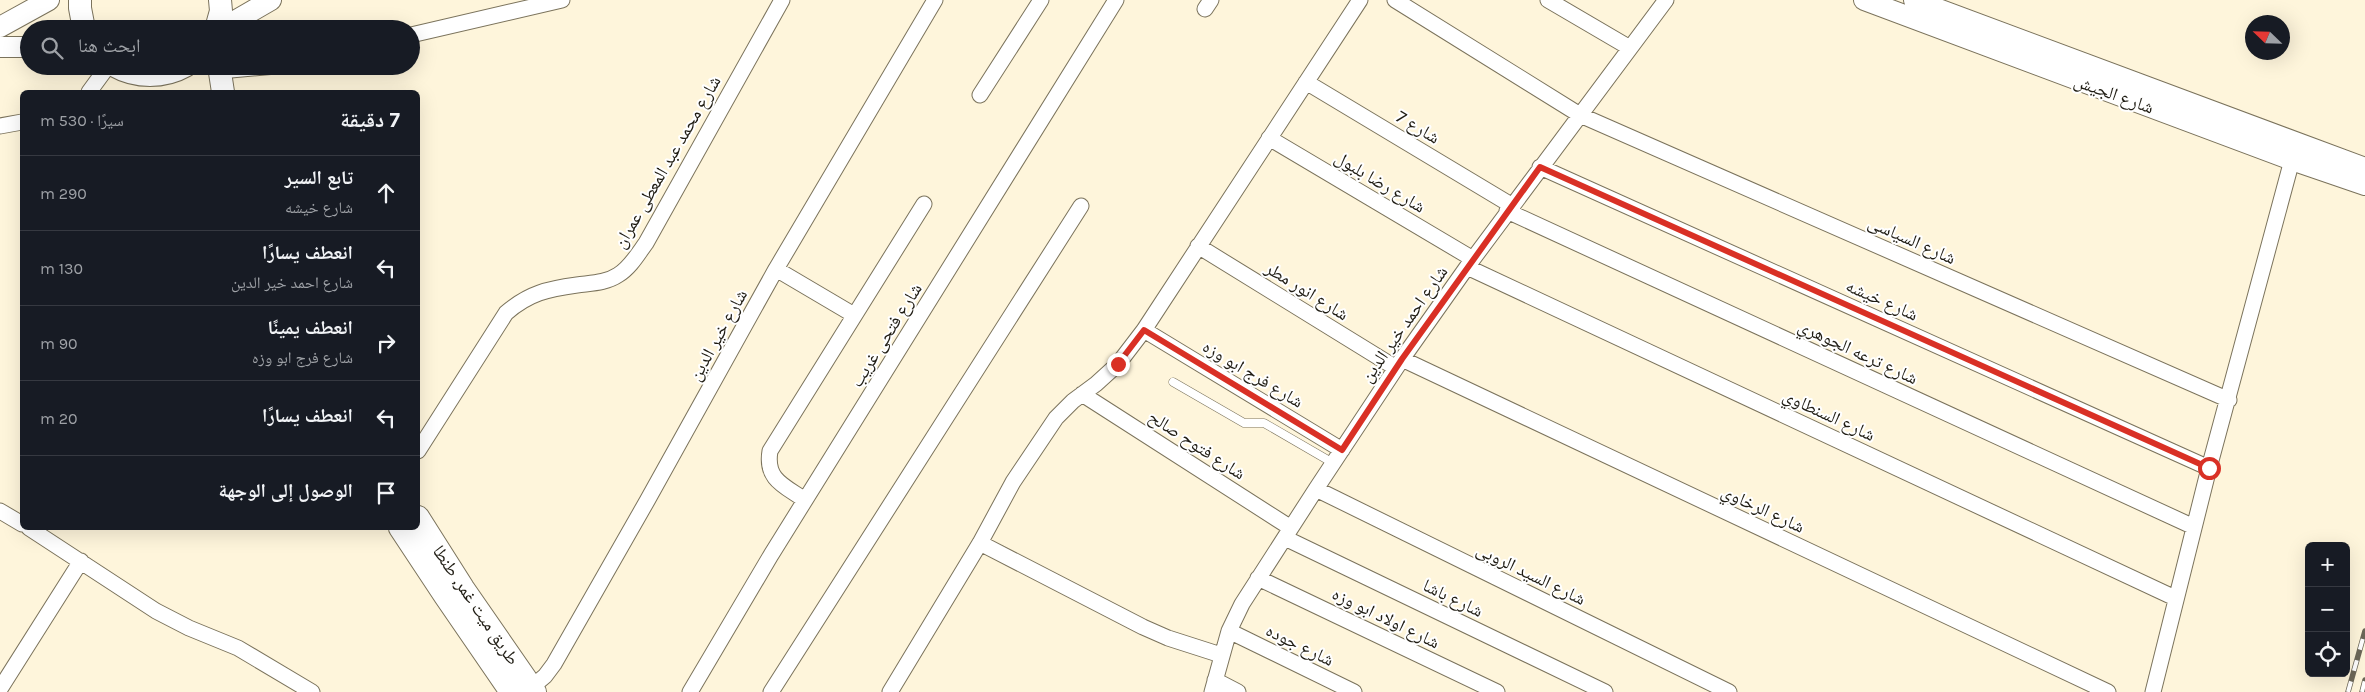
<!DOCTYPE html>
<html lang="ar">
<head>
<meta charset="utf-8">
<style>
	body { margin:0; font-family:Karla,"Noto Naskh Arabic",sans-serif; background:#20242c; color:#f1f3f6; direction:rtl }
	.controls { position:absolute; right:15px; bottom:15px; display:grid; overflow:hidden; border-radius:8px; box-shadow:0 5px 20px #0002 }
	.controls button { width:45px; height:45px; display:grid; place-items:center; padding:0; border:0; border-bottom:1px solid #363941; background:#171b24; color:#f1f3f6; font:25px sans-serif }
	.compass { position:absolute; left:2245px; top:15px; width:45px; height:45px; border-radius:50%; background:#171b24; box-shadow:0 5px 20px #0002; rotate:293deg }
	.stop { position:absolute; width:15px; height:15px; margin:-11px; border:4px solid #d93025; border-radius:50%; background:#fff }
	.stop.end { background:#d93025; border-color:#fff; box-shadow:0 1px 5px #0008 }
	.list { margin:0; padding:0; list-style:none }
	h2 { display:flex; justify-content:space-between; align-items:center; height:65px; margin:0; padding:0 20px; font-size:21px }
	h2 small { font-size:16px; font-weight:400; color:#9ea1a6 }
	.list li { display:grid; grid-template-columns:32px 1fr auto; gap:15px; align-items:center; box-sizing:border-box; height:75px; padding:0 20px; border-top:1px solid #363941 }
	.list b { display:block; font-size:19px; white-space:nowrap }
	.list p { margin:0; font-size:16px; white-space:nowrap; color:#9ea1a6 }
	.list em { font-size:16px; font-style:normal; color:#9ea1a6 }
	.icon { flex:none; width:28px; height:28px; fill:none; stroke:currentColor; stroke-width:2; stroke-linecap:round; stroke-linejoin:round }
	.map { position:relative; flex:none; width:2365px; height:692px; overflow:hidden; direction:ltr }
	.search { position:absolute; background:#171b24; box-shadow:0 5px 20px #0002; left:20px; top:20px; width:400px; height:55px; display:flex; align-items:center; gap:12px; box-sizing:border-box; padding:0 18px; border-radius:28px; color:#9ea1a6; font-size:19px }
	.panel { position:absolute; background:#171b24; box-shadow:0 5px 20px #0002; left:20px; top:90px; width:400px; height:440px; border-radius:8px; direction:rtl }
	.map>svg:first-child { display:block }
</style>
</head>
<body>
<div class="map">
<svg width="2365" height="692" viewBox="0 0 2365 692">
	<rect width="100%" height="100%" fill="#fef5db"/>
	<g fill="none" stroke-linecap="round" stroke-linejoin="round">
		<defs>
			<path id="lane" d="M1173,382L1244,423H1264L1333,463"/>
			<path id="street" d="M1395,0L1580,115L2229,400
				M1548,0L1630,48
				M1205,9L1211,0
				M411,35L562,0
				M220,71L276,66
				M1306,82L1511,205
				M89,92L108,66
				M980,95L1041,0
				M0,126L22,122
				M1269,138L1473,259
				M1540,167L2209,468
				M1507,211L2194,527
				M1198,246L1396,368
				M1467,267L2175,598
				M776,269L854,315
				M1144,330L1342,450
				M1402,359L2108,692
				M1082,394L1291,528
				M418,451L506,313C529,293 548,289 577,285C591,283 606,283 618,275C630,268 638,254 646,243L782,0
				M1316,489L1729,692
				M805,500C785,486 765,480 770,451L924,204
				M0,511L22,524
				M29,528L156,611L189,628L238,648L312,692
				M1285,538L1605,692
				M980,543L1143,627L1168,638L1221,655
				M1258,578L1497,692
				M1229,631L1354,692
				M1215,680L1238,692
				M532,687L545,676L554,664L647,501L776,269L935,0
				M0,689L81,561
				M690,692L771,555L1116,0
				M771,692L1081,206
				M890,692L980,543L1013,482L1056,418L1073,401L1096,384L1118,364L1144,330L1360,0
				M1212,692L1229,631L1242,604L1316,489L1402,359L1467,267L1666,0
				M2153,692L2209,468L2292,160"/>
			<path id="secondary" d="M1864,0L2292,160L2365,185
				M1914,0L2365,168
				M0,27L49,0
				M221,29L271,0
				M0,47H29"/>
			<path id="primary" d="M80,0V8L84,29
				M216,29L221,11L220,0
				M115,66C136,78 164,78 185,66
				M219,66L223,92
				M418,517L463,588L535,692
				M400,528L445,596L511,692"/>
		</defs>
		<use href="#lane" stroke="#7b735c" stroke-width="9"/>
		<use href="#street" stroke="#7b735c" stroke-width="17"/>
		<use href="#secondary" stroke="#7b735c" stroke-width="22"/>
		<use href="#primary" stroke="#7b735c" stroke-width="24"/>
		<use href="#lane" stroke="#fff" stroke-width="8"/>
		<use href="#street" stroke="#fff" stroke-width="15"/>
		<use href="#secondary" stroke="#fff" stroke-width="20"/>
		<use href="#primary" stroke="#fff" stroke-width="22"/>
		<defs>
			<path id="rail" d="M2348,692L2365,631
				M2362,692L2365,680"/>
		</defs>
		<use href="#rail" stroke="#6c6758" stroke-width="5.5"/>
		<use href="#rail" stroke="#fff" stroke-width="4" stroke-dasharray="11" stroke-linecap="butt"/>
	</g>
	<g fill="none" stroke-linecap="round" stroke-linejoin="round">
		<path stroke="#d93025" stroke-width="6" d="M1118,364L1144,330L1342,450L1402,359L1540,167L2209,468"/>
	</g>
	<g text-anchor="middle" stroke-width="4" stroke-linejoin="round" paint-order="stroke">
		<g font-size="18" fill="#201d14" stroke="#fff">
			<text transform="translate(2114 94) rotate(20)" y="6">شارع الجيش</text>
			<text transform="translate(1418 127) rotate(31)" y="6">شارع 7</text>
			<text transform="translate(667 162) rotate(-60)" y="6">شارع محمد عبد المعطى عمران</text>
			<text transform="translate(1380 182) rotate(31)" y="6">شارع رضا بلبول</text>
			<text transform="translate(1912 240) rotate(24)" y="6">شارع السياسى</text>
			<text transform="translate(1307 291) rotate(32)" y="6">شارع انور مطر</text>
			<text transform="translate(1882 300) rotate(24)" y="6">شارع خيشه</text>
			<text transform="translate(1404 324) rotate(-55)" y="6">شارع احمد خير الدين</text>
			<text transform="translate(718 335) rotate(-61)" y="6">شارع خير الدين</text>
			<text transform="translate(886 335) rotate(-58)" y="6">شارع فتحى غريب</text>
			<text transform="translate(1858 352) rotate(25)" y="6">شارع ترعه الجوهري</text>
			<text transform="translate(1253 374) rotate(31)" y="6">شارع فرج ابو وزه</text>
			<text transform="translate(1829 415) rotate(25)" y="6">شارع السنطاوي</text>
			<text transform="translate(1197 445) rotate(33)" y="6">شارع فتوح صالح</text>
			<text transform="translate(1763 509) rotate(25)" y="6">شارع الرخاوي</text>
			<text transform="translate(1531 574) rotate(26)" y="6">شارع السيد الروبى</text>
			<text transform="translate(1453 598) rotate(26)" y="6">شارع باشا</text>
			<text transform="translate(476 605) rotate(56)" y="6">طريق ميت غمر, طنطا</text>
			<text transform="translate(1386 618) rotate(26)" y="6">شارع اولاد ابو وزه</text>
			<text transform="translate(1300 645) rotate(26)" y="6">شارع جوده</text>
		</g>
	</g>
</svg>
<div class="controls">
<button>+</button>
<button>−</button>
<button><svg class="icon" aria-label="locate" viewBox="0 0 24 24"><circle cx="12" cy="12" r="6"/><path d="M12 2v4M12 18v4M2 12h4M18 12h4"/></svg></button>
</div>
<svg class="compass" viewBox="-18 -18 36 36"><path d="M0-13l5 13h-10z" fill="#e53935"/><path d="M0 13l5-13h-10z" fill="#9ea1a6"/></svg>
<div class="stop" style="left:2209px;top:468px"></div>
<div class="stop end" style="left:1118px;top:364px"></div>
<div class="search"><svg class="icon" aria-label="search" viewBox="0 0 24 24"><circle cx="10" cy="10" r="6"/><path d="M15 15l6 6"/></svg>ابحث هنا</div>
<section class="panel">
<h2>7 دقيقة<small>سيرًا · 530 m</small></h2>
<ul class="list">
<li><svg class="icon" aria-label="ahead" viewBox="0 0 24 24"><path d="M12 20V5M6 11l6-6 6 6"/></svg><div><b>تابع السير</b><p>شارع خيشه</p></div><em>290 m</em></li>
<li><svg class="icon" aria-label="left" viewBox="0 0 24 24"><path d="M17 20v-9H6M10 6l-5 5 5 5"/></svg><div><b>انعطف يسارًا</b><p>شارع احمد خير الدين</p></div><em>130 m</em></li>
<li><svg class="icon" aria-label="right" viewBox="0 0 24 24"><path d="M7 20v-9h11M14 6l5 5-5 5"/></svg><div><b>انعطف يمينًا</b><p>شارع فرج ابو وزه</p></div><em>90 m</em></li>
<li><svg class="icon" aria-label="left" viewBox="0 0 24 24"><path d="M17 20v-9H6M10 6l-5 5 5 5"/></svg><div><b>انعطف يسارًا</b></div><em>20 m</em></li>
<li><svg class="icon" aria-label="arrive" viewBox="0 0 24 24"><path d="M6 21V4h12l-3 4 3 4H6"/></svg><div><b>الوصول إلى الوجهة</b></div></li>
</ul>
</section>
</div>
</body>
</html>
